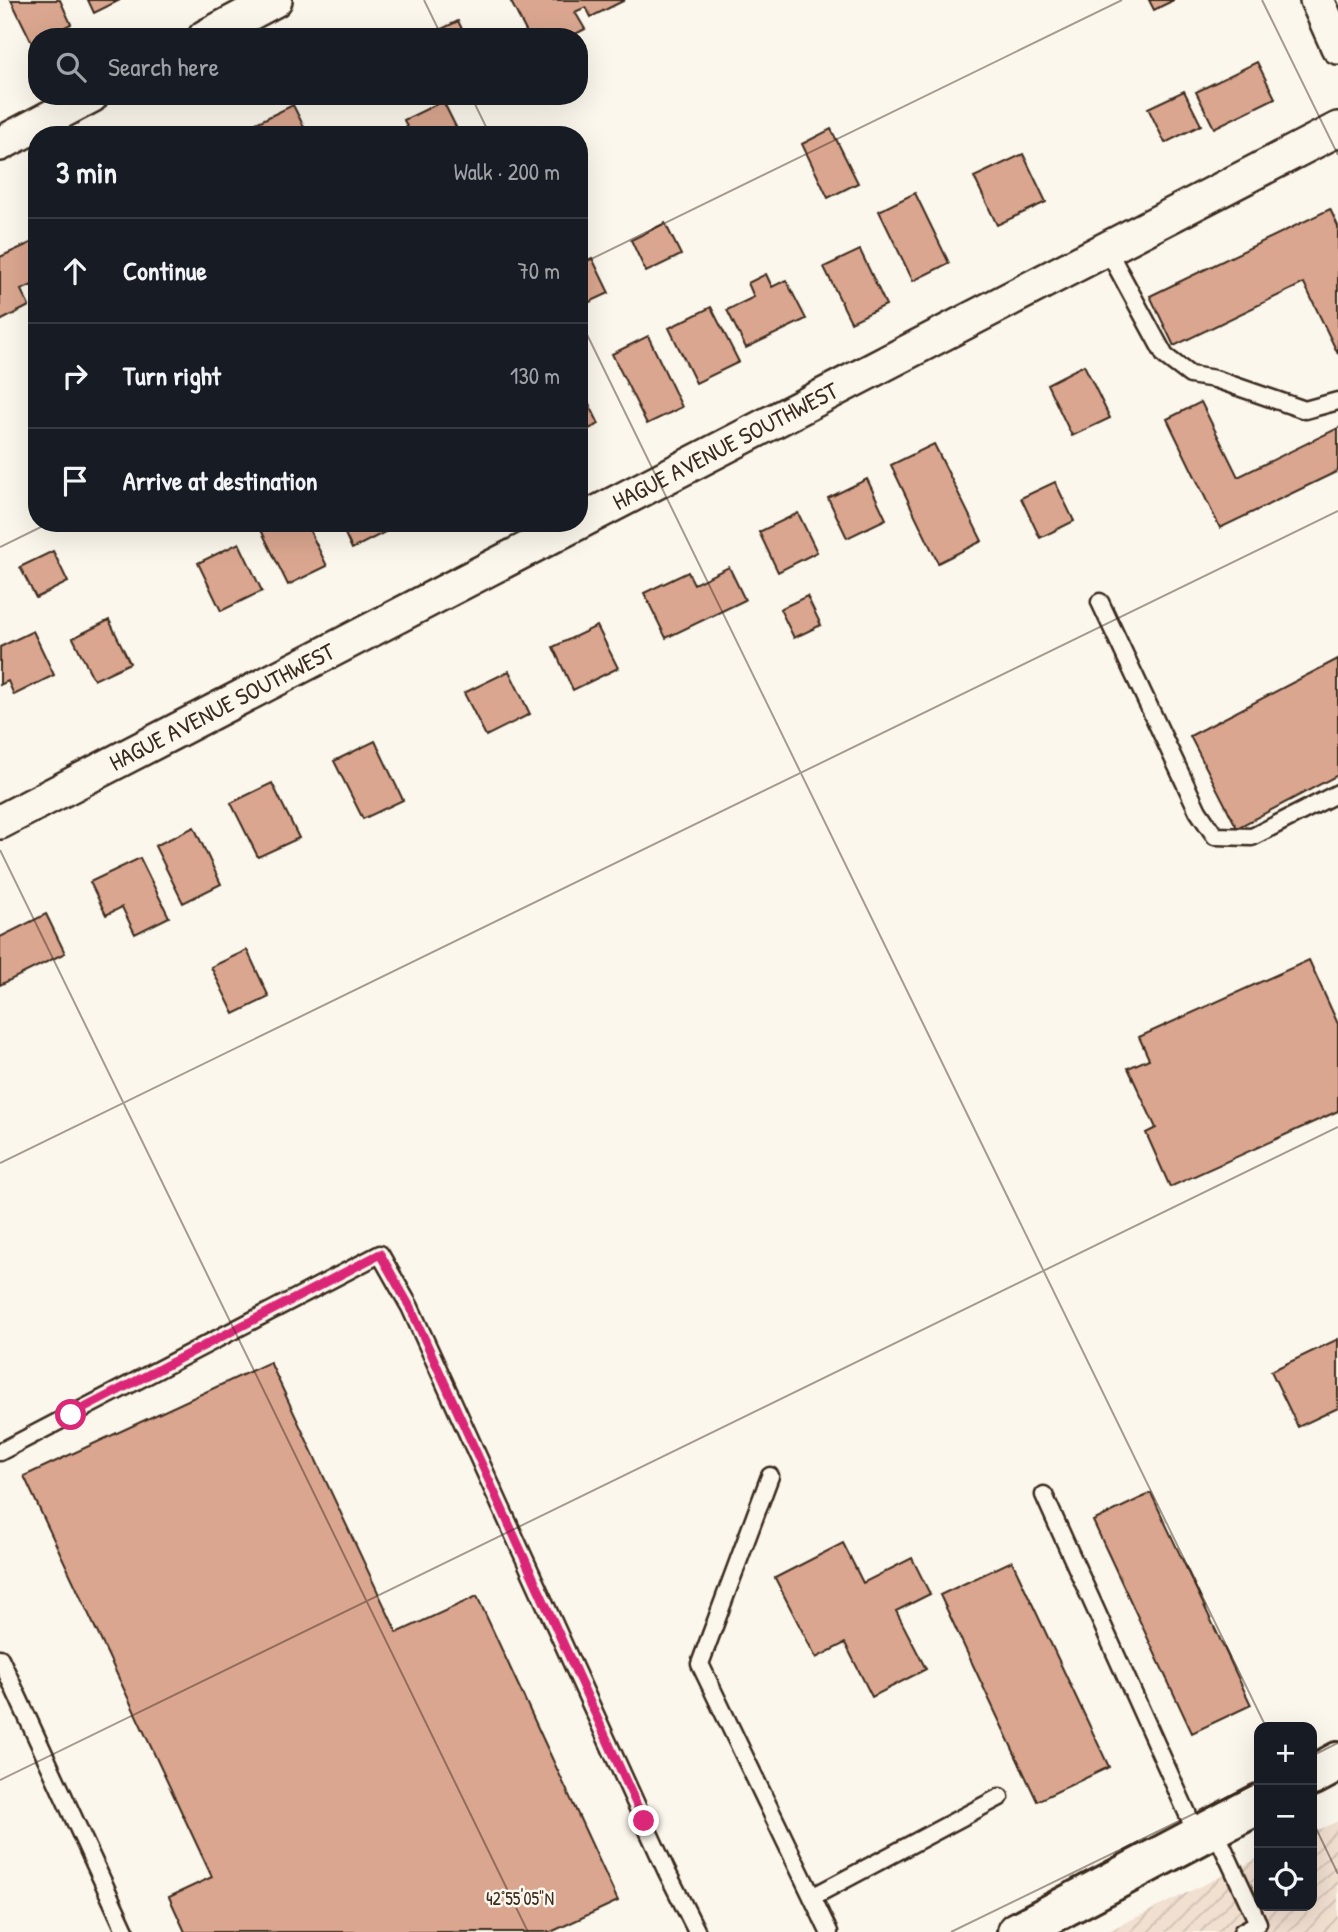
<!DOCTYPE html>
<html lang="en">
<head>
<meta charset="utf-8">
<style>
	body { margin:0; font-family:"Patrick Hand",sans-serif; background:#242831; color:#f1f3f6 }
	.controls { position:absolute; right:21px; bottom:21px; display:grid; overflow:hidden; border-radius:14px; box-shadow:0 7px 28px #0002 }
	.controls button { width:63px; height:63px; display:grid; place-items:center; padding:0; border:0; border-bottom:2px solid #363941; background:#171b24; color:#f1f3f6; font:35px sans-serif }
	.stop { position:absolute; width:21px; height:21px; margin:-16px; border:5px solid #db2777; border-radius:50%; background:#fff }
	.stop.end { background:#db2777; border-color:#fff; box-shadow:0 2px 7px #0008 }
	.list { margin:0; padding:0; list-style:none }
	h2 { display:flex; justify-content:space-between; align-items:center; height:91px; margin:0; padding:0 28px; font-size:30px }
	h2 small { font-size:23px; font-weight:400; color:#9ea1a6 }
	.list li { display:grid; grid-template-columns:46px 1fr auto; gap:21px; align-items:center; box-sizing:border-box; height:105px; padding:0 28px; border-top:2px solid #363941 }
	.list b { display:block; font-size:26px; white-space:nowrap }
	.list em { font-size:23px; font-style:normal; color:#9ea1a6 }
	.icon { flex:none; width:38px; height:38px; fill:none; stroke:currentColor; stroke-width:2; stroke-linecap:round; stroke-linejoin:round }
	.map { position:relative; flex:none; width:1338px; height:1932px; overflow:hidden }
	.search { position:absolute; background:#171b24; box-shadow:0 7px 28px #0002; left:28px; top:28px; width:560px; height:77px; display:flex; align-items:center; gap:18px; box-sizing:border-box; padding:0 24px; border-radius:28px; color:#9ea1a6; font-size:26px }
	.panel { position:absolute; background:#171b24; box-shadow:0 7px 28px #0002; left:28px; top:126px; width:560px; height:406px; border-radius:28px }
	.map>svg:first-child { display:block }
</style>
</head>
<body>
<div class="map">
<svg width="1338" height="1932" viewBox="0 0 1338 1932">
	<defs>
		<pattern id="industrial-furrows" width="10" height="10" patternUnits="userSpaceOnUse" patternTransform="scale(1.75)"><rect width="10" height="10" fill="#f1dfd0"/><path d="M-1 1l2-2M0 10L10 0M9 11l2-2" fill="none" stroke="#d0c0b2"/></pattern>
	</defs>
	<rect width="100%" height="100%" fill="#fbf7ec"/>
	<filter id="ink" filterUnits="userSpaceOnUse"><feTurbulence type="fractalNoise" baseFrequency=".0143" numOctaves="2"/><feDisplacementMap in="SourceGraphic" scale="14" xChannelSelector="R" yChannelSelector="G"/><feConvolveMatrix kernelMatrix="1 2 1 2 8 2 1 2 1" color-interpolation-filters="sRGB"/></filter>
	<g filter="url(#ink)">
		<path fill="url(#industrial-furrows)" d="M1338,1821V1932H1106L1259,1858V1906H1312V1833Z"/>
		<path fill="#daa68f" stroke="#3b2a1e" stroke-width="2" d="M11,0H60L71,24L45,37H37V41L32,43Z
			M88,0H120L94,13Z
			M510,0H625L591,17L586,7L575,12L585,29L570,37H529Z
			M1149,0H1174L1154,10Z
			M458,21L466,37H425Z
			M1257,62L1275,98L1214,128L1196,92Z
			M1184,91L1201,125L1165,143L1148,108Z
			M443,101L460,135H411L404,120Z
			M293,105L308,135H255L250,126Z
			M831,129L858,183L828,198L802,144Z
			M1023,154L1046,202L997,225L974,177Z
			M915,193L949,263L913,281L879,211Z
			M1330,209L1338,226V354L1304,283L1174,346L1150,296Z
			M665,223L681,255L646,272L631,240Z
			M37,240V283L21,290L29,306L0,321V257Z
			M860,250L886,305L851,322L824,267Z
			M592,258L609,293L579,307V264Z
			M766,274L772,287L786,280L806,319L746,348L727,310L754,297L748,283Z
			M711,307L739,362L696,383L669,328Z
			M648,336L682,407L647,424L612,354Z
			M1084,365L1110,418L1072,436L1047,384Z
			M579,383L599,424L579,434Z
			M1201,402L1238,477L1338,428V471L1220,528L1167,419Z
			M934,444L982,541L938,563L891,465Z
			M867,479L886,519L847,538L828,498Z
			M1055,482L1074,521L1040,538L1021,498Z
			M798,513L817,552L778,572L759,532Z
			M260,523H306L327,566L288,585L258,524Z
			M340,523H383L387,531L352,549Z
			M239,543L262,591L221,611L198,563Z
			M53,551L68,582L36,598L20,567Z
			M729,567L745,600L666,638L644,593L688,572L694,584Z
			M807,596L821,625L794,638L780,609Z
			M109,620L130,663L94,680L73,638Z
			M597,626L618,668L573,690L553,647Z
			M33,631L54,675L14,695L8,681L0,685V647Z
			M1338,659V775L1237,828L1190,736Z
			M509,671L530,714L486,736L464,693Z
			M375,741L403,800L363,819L334,761Z
			M272,783L299,838L258,857L231,803Z
			M194,827L221,884L183,903L155,846Z
			M140,858L169,917L135,934L122,907L106,915L90,882Z
			M46,914L65,953L0,985V937Z
			M247,950L269,997L234,1014L211,967Z
			M1309,960L1338,1024V1111L1170,1187L1146,1133L1156,1128L1128,1068L1149,1059L1139,1037Z
			M1338,1339V1408L1298,1427L1271,1371Z
			M270,1362L397,1633L477,1596L618,1901L551,1932H185L169,1897L212,1877L24,1476Z
			M1151,1493L1251,1705L1192,1733L1093,1521Z
			M843,1543L863,1583L912,1558L930,1594L896,1611L926,1669L872,1697L845,1643L816,1658L775,1578Z
			M1012,1561L1109,1767L1037,1801L940,1595Z"/>
		<g fill="none" stroke-linecap="round" stroke-linejoin="round">
			<defs>
				<path id="service" d="M1107,249L1165,356L1190,375L1215,379L1305,410L1338,401
					M1100,602L1198,811L1215,836L1252,837L1338,793
					M0,1452L380,1254L410,1307L666,1870L697,1932
					M770,1476L700,1664L829,1932
					M1044,1495L1198,1837
					M0,1658L126,1932
					M1214,1828L1258,1923L1242,1932
					M812,1897L1000,1797"/>
				<g id="minor">
					<path d="M1317,0L1338,47"/>
					<path d="M205,37L275,0"/>
					<path d="M0,144L91,96"/>
					<path id="s1" d="M0,822L1338,129"/>
				</g>
				<path id="tertiary" d="M1312,1776L1338,1762
					M1017,1932L1259,1804"/>
			</defs>
			<use href="#service" stroke="#3b2a1e" stroke-width="21"/>
			<use href="#minor" stroke="#3b2a1e" stroke-width="38"/>
			<use href="#tertiary" stroke="#3b2a1e" stroke-width="44"/>
			<use href="#service" stroke="#fbf7ec" stroke-width="16"/>
			<use href="#minor" stroke="#fbf7ec" stroke-width="33"/>
			<use href="#tertiary" stroke="#fbf7ec" stroke-width="38"/>
		</g>
	</g>
	<g fill="none" stroke-linecap="round" stroke-linejoin="round" filter="url(#ink)">
		<path stroke="#db2777" stroke-width="9" d="M71,1415L380,1254L410,1307L644,1821"/>
	</g>
	<path fill="none" stroke="#3b2a1e" stroke-width="2" stroke-opacity="0.45" d="M424,0L442,37M1262,0L1338,155M471,96L490,135M579,265L1122,0M579,318L1266,1727M0,547L49,523M0,850L528,1932M0,1163L1338,511M1312,1756L1338,1743M0,1780L1338,1127M1312,1820L1338,1874M951,1932L1259,1782"/>
	<g text-anchor="middle" stroke-width="5" stroke-linejoin="round" paint-order="stroke">
		<g font-size="24" fill="#3b2a1e" stroke="#fbf7ec">
			<text dy="8" stroke="none"><textPath href="#s1" startOffset="817">HAGUE AVENUE SOUTHWEST</textPath></text>
			<text dy="8" stroke="none"><textPath href="#s1" startOffset="250">HAGUE AVENUE SOUTHWEST</textPath></text>
		</g>
	</g>
	<g font-size="18" text-anchor="middle" fill="#3b2a1e" stroke="#fbf7ec" stroke-width="5" stroke-linejoin="round" paint-order="stroke">
		<text x="520" y="1905">42°55'05"N</text>
	</g>
</svg>
<div class="controls">
<button>+</button>
<button>−</button>
<button><svg class="icon" aria-label="locate" viewBox="0 0 24 24"><circle cx="12" cy="12" r="6"/><path d="M12 2v4M12 18v4M2 12h4M18 12h4"/></svg></button>
</div>
<div class="stop" style="left:71px;top:1415px"></div>
<div class="stop end" style="left:644px;top:1821px"></div>
<div class="search"><svg class="icon" aria-label="search" viewBox="0 0 24 24"><circle cx="10" cy="10" r="6"/><path d="M15 15l6 6"/></svg>Search here</div>
<section class="panel">
<h2>3 min<small>Walk · 200 m</small></h2>
<ul class="list">
<li><svg class="icon" aria-label="ahead" viewBox="0 0 24 24"><path d="M12 20V5M6 11l6-6 6 6"/></svg><div><b>Continue</b></div><em>70 m</em></li>
<li><svg class="icon" aria-label="right" viewBox="0 0 24 24"><path d="M7 20v-9h11M14 6l5 5-5 5"/></svg><div><b>Turn right</b></div><em>130 m</em></li>
<li><svg class="icon" aria-label="arrive" viewBox="0 0 24 24"><path d="M6 21V4h12l-3 4 3 4H6"/></svg><div><b>Arrive at destination</b></div></li>
</ul>
</section>
</div>
</body>
</html>
